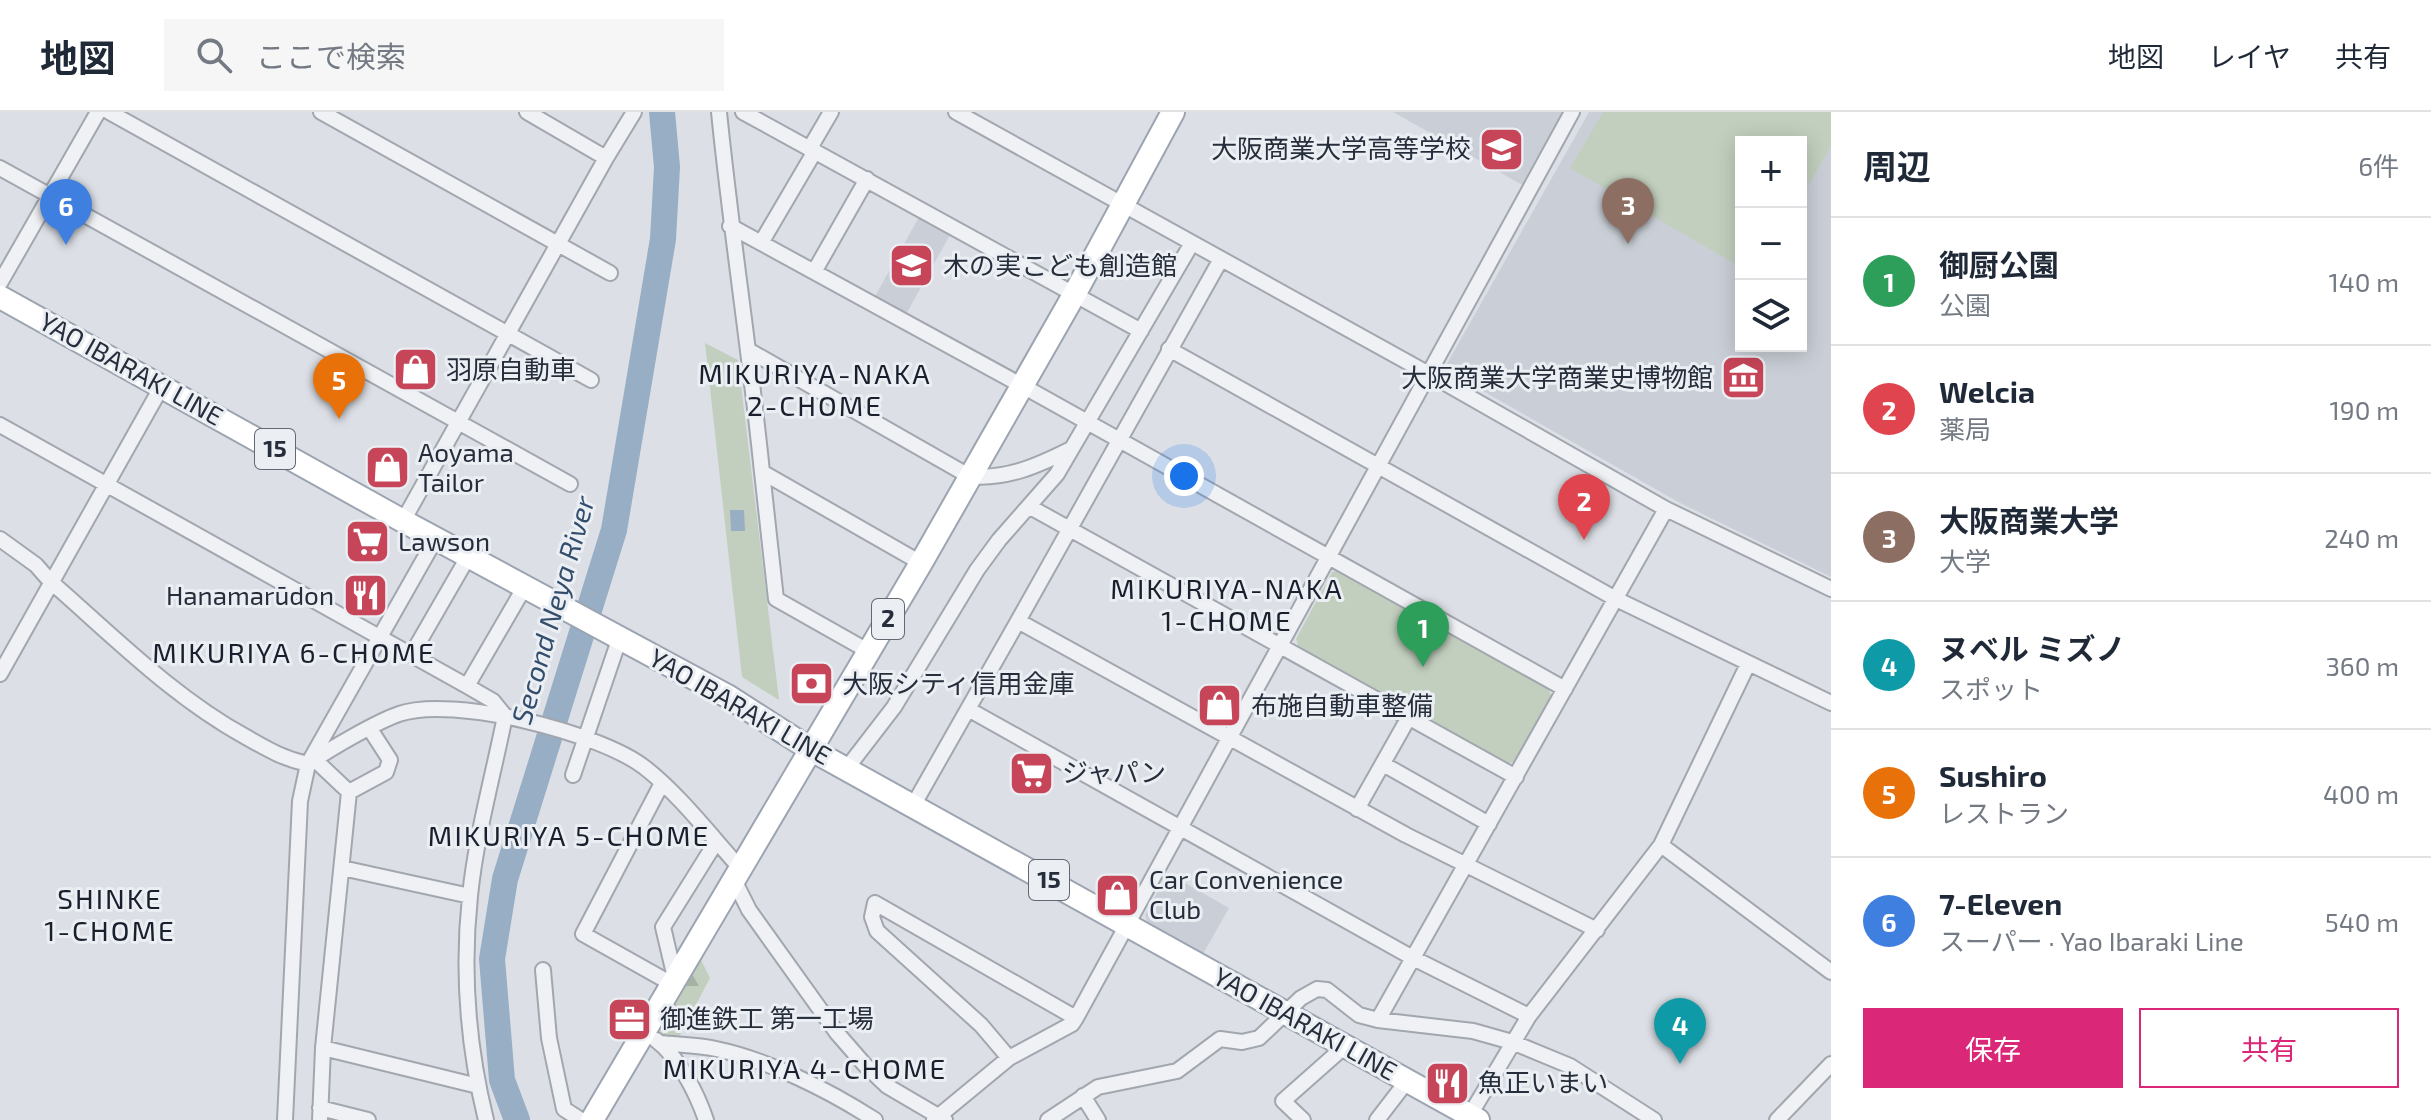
<!DOCTYPE html>
<html lang="ja">
<head>
<meta charset="utf-8">
<style>
	body { margin:0; font-family:"Exo 2","Noto Sans JP",sans-serif; background:#f6f6f7; color:#1f2937 }
	.controls { position:absolute; right:24px; top:24px; display:grid; overflow:hidden; border-radius:0px; box-shadow:0 4px 20px #0003 }
	.controls button { width:72px; height:72px; display:grid; place-items:center; padding:0; border:0; border-bottom:2px solid #e0e1e3; background:#fff; color:#1f2937; font:40px sans-serif }
	.you { position:absolute; left:1184px; top:364px; width:28px; height:28px; margin:-20px; border:6px solid #fff; border-radius:50%; background:#1a73e8; box-shadow:0 0 0 12px #1a73e833 }
	.badge { display:grid; place-items:center; width:52px; height:52px; border-radius:50%; background:#db2777; color:#fff; font-size:26px; font-weight:700 }
	.pin { position:absolute; translate:-50% -66px; filter:drop-shadow(0 2px 4px #0008) }
	.pin::after { content:''; position:absolute; top:42px; width:28px; height:24px; background:inherit; clip-path:polygon(0 0,100% 0,50% 100%) }
	.list { margin:0; padding:0; list-style:none }
	h2 { display:flex; justify-content:space-between; align-items:center; height:104px; margin:0; padding:0 32px; font-size:34px }
	h2 small { font-size:26px; font-weight:400; color:#747a83 }
	.list li { display:grid; grid-template-columns:52px 1fr auto; gap:24px; align-items:center; box-sizing:border-box; height:128px; padding:0 32px; border-top:2px solid #e0e1e3 }
	.list b { display:block; font-size:30px; white-space:nowrap }
	.list p { margin:0; font-size:26px; white-space:nowrap; color:#747a83 }
	.list em { font-size:26px; font-style:normal; color:#747a83 }
	.actions { display:flex; gap:16px; padding:24px 32px }
	.actions a { flex:1; padding:18px 0; border:2px solid #db2777; border-radius:0px; text-align:center; font-size:28px; color:#db2777 }
	.actions .main { background:#db2777; color:#fff }
	.icon { flex:none; width:44px; height:44px; fill:none; stroke:currentColor; stroke-width:2; stroke-linecap:round; stroke-linejoin:round }
	.map { position:relative; flex:none; width:1831px; height:1008px; overflow:hidden }
	header { display:flex; align-items:center; gap:48px; box-sizing:border-box; height:112px; padding:0 40px; background:#fff; border-bottom:2px solid #e0e1e3 }
	header strong { font-size:38px }
	nav { display:flex; gap:44px; margin-inline-start:auto; font-size:28px }
	.search { width:560px; height:72px; background:#f6f6f7; display:flex; align-items:center; gap:20px; box-sizing:border-box; padding:0 28px; border-radius:0px; color:#747a83; font-size:30px }
	main { display:flex }
	aside { flex:1; background:#fff }
	.map>svg:first-child { display:block }
</style>
</head>
<body>
<header>
<strong>地図</strong>
<div class="search"><svg class="icon" aria-label="search" viewBox="0 0 24 24"><circle cx="10" cy="10" r="6"/><path d="M15 15l6 6"/></svg>ここで検索</div>
<nav><a>地図</a><a>レイヤ</a><a>共有</a></nav>
</header>
<main>
<div class="map">
<svg width="1831" height="1008" viewBox="0 0 1831 1008">
	<defs>
		<pattern id="forest-firs" width="22" height="20" patternUnits="userSpaceOnUse" patternTransform="scale(2)"><rect width="22" height="20" fill="#c2cfbe"/><path d="M5 1l3.5 6h-7zM16 11l3.5 6h-7z" fill="#a7b2a4"/></pattern>
	</defs>
	<rect width="100%" height="100%" fill="#dce0e6"/>
	<path fill="#cacfd7" fill-rule="evenodd" d="M1393,0H1565L1524,74Z
		M1589,0H1831V465L1680,391L1444,257ZM1741,30H1801V234H1741Z
		M919,105L950,123L905,204L874,186Z
		M1168,761L1229,796L1203,842L1147,810L1145,803Z"/>
	<path fill="url(#forest-firs)" d="M701,848L710,866L677,929L669,928L659,921Z"/>
	<path fill="#c2cfbe" d="M1603,0H1831V34L1801,86V30H1741V151L1737,153L1570,56Z
		M705,231L738,248L779,588L742,565Z
		M1339,458L1548,575L1551,584L1514,650L1507,652L1299,536L1296,527L1332,460Z"/>
	<path fill="#98aec5" d="M730,398H744L745,419H731Z"/>
	<g fill="none" stroke-linecap="round" stroke-linejoin="round">
		<path stroke="#98aec5" stroke-width="26" d="M517,1008L502,968L492,847L505,767L614,418L663,127L667,55L662,0"/>
		<defs>
			<path id="minor" d="M109,0L591,268
				M321,0L610,161
				M527,0L606,46
				M719,0C731,120 750,240 762,360L921,451
				M743,0L1141,219
				M956,0L1429,262L1666,397L1831,477
				M810,36L831,0
				M0,56L570,372
				M730,114L1021,273L1565,577
				M761,131L815,39
				M814,160L867,67
				M0,171L98,0
				M1169,237L1616,487L1831,591
				M750,239L969,364C1007,368 1039,353 1071,337
				M0,313L467,574L493,589L505,604
				M762,360L776,487L868,539
				M1030,395L1516,665
				M403,409L606,46L634,0
				M0,427L36,453L50,469C113,524 173,585 246,625C267,637 284,647 308,652C328,638 376,610 399,602C452,583 600,621 644,655C678,681 712,725 741,757
				M1018,509L1221,147
				M412,542L468,445
				M0,562L162,274
				M467,574L524,476
				M968,597L1413,846L1529,904
				M314,647L349,680L323,936L320,1008
				M1383,652L1489,712
				M847,656L894,595L977,458L999,428L1057,362L1192,131
				M573,663L619,528
				M662,671L583,822L672,872
				M349,680L386,660L390,648L370,617
				M914,692L1018,509L1406,723L1597,818
				M1357,697L1409,605
				M1661,733L1831,860
				M342,756L470,784
				M734,768L749,798L837,921L864,952L887,974L945,1008
				M543,858L549,926L564,997L581,1008
				M675,866L663,815L716,730
				M1378,908L1666,397
				M656,928C679,945 697,982 706,1008
				M660,931C679,933 698,933 716,937C769,948 830,979 875,1008
				M323,936L478,974
				M1009,946L981,913L877,819L872,805L875,791L1076,906
				M1083,984L1098,1008
				M320,996L368,1008
				M285,1008L300,689L308,652L436,426
				M486,1008C468,935 462,859 470,784C476,724 493,664 505,604
				M934,1008L1009,946L1072,912L1076,906L1572,0
				M1048,1008L1098,975L1177,959L1220,927L1242,930L1259,926L1301,886L1317,877L1327,878L1359,903L1378,908L1473,919L1512,930L1570,954L1654,1008
				M1303,1008L1283,989L1344,935
				M1377,1008L1407,969
				M1467,1008L1529,904L1661,733L1748,552
				M1777,1008L1831,952"/>
			<path id="primary" d="M0,185L403,409L729,585L810,637L1478,1008
				M592,1008L921,451L1074,183L1173,0"/>
		</defs>
		<use href="#minor" stroke="#a2a7af" stroke-width="18"/>
		<use href="#primary" stroke="#9ca4b1" stroke-width="26"/>
		<use href="#minor" stroke="#eff1f4" stroke-width="14"/>
		<use href="#primary" stroke="#fff" stroke-width="22"/>
	</g>
	<defs>
		<symbol id="school-square" viewBox="-11 -11 22 22"><rect x="-9" y="-9" width="18" height="18" rx="4" fill="#c74558" stroke="#ebeff4"/><path d="M0-5L7-2L0 1L-7-2ZM-4 1L0 2.5L4 1V4Q0 6-4 4Z" fill="#fff"/></symbol>
		<symbol id="shop-square" viewBox="-11 -11 22 22"><rect x="-9" y="-9" width="18" height="18" rx="4" fill="#c74558" stroke="#ebeff4"/><path d="M-5-2.5h2.3a2.7 3.5 0 0 1 5.4 0H5L5.5 6h-11ZM-1.5-2.5h3a1.5 2.3 0 0 0-3 0Z" fill="#fff"/></symbol>
		<symbol id="museum-square" viewBox="-11 -11 22 22"><rect x="-9" y="-9" width="18" height="18" rx="4" fill="#c74558" stroke="#ebeff4"/><path d="M0-6L6-3V-2H-6V-3ZM-5-1h2V3h-2ZM-1-1h2V3h-2ZM3-1h2V3H3ZM-6 4H6V6H-6Z" fill="#fff"/></symbol>
		<symbol id="supermarket-square" viewBox="-11 -11 22 22"><rect x="-9" y="-9" width="18" height="18" rx="4" fill="#c74558" stroke="#ebeff4"/><path d="M-6-5.5h2.5l.6 2H6L4.5 2H-2.5L-4.4-4H-6ZM-1.5 3.2a1.3 1.3 0 1 0 .1 0ZM3 3.2a1.3 1.3 0 1 0 .1 0Z" fill="#fff"/></symbol>
		<symbol id="restaurant-square" viewBox="-11 -11 22 22"><rect x="-9" y="-9" width="18" height="18" rx="4" fill="#c74558" stroke="#ebeff4"/><path d="M-5-6h1v4h1v-4h1v4h1v-4h1v5L-1.5 .5V6h-2V.5L-5-1ZM5-6V6H3V1.5H1.5Q1.5-4 5-6Z" fill="#fff"/></symbol>
		<symbol id="bank-square" viewBox="-11 -11 22 22"><rect x="-9" y="-9" width="18" height="18" rx="4" fill="#c74558" stroke="#ebeff4"/><path d="M-6-4H6V4H-6ZM0-2.3a2.3 2.3 0 1 0 0 4.6a2.3 2.3 0 1 0 0-4.6Z" fill="#fff"/></symbol>
		<symbol id="office-square" viewBox="-11 -11 22 22"><rect x="-9" y="-9" width="18" height="18" rx="4" fill="#c74558" stroke="#ebeff4"/><path d="M-6-3h4V-5.5h4V-3h4V5H-6ZM-1-4.5V-3h2v-1.5ZM-6 0V1H6V0Z" fill="#fff"/></symbol>
	</defs>
	<g fill-rule="evenodd">
		<use href="#school-square" x="1476" y="12" width="51" height="51"/>
		<use href="#school-square" x="886" y="128" width="51" height="51"/>
		<use href="#shop-square" x="390" y="232" width="51" height="51"/>
		<use href="#museum-square" x="1718" y="240" width="51" height="51"/>
		<use href="#shop-square" x="362" y="330" width="51" height="51"/>
		<use href="#supermarket-square" x="342" y="404" width="51" height="51"/>
		<use href="#restaurant-square" x="340" y="458" width="51" height="51"/>
		<use href="#bank-square" x="786" y="546" width="51" height="51"/>
		<use href="#shop-square" x="1194" y="568" width="51" height="51"/>
		<use href="#supermarket-square" x="1006" y="636" width="51" height="51"/>
		<use href="#shop-square" x="1092" y="758" width="51" height="51"/>
		<use href="#office-square" x="604" y="882" width="51" height="51"/>
		<use href="#restaurant-square" x="1422" y="946" width="51" height="51"/>
	</g>
	<g text-anchor="middle" stroke-width="6" stroke-linejoin="round" paint-order="stroke">
		<g fill="#ebeff4" stroke="#626872" stroke-width="2">
			<rect x="255" y="317" width="40" height="40" rx="6"/>
			<rect x="872" y="487" width="32" height="40" rx="6"/>
			<rect x="1029" y="748" width="40" height="40" rx="6"/>
		</g>
		<g font-size="24" font-weight="bold" fill="#272e3b">
			<text x="275" y="345">15</text>
			<text x="888" y="515">2</text>
			<text x="1049" y="776">15</text>
		</g>
		<g font-size="26" fill="#272e3b" stroke="#ebeff4" text-anchor="start">
			<text x="1471" y="46" text-anchor="end">大阪商業大学高等学校</text>
			<text x="943" y="163">木の実こども創造館</text>
			<text x="446" y="267">羽原自動車</text>
			<text x="1713" y="275" text-anchor="end">大阪商業大学商業史博物館</text>
			<text x="418" y="350">Aoyama<tspan x="418" dy="30">Tailor</tspan></text>
			<text x="398" y="439">Lawson</text>
			<text x="334" y="493" text-anchor="end">Hanamarūdon</text>
			<text x="842" y="581">大阪シティ信用金庫</text>
			<text x="1251" y="603">布施自動車整備</text>
			<text x="1062" y="670">ジャパン</text>
			<text x="1149" y="777">Car Convenience<tspan x="1149" dy="30">Club</tspan></text>
			<text x="660" y="916">御進鉄工 第一工場</text>
			<text x="1478" y="980">魚正いまい</text>
		</g>
		<g font-size="26" fill="#272e3b" stroke="#ebeff4">
			<text transform="translate(131 257) rotate(29)" y="9">YAO IBARAKI LINE</text>
			<text transform="translate(740 595) rotate(30)" y="9">YAO IBARAKI LINE</text>
			<text transform="translate(1305 912) rotate(29)" y="9">YAO IBARAKI LINE</text>
		</g>
		<g font-size="28" letter-spacing="2" fill="#191f2c" stroke="#ebeff4">
			<text x="815" y="272">MIKURIYA-NAKA<tspan x="815" dy="32">2-CHOME</tspan></text>
			<text x="1227" y="487">MIKURIYA-NAKA<tspan x="1227" dy="32">1-CHOME</tspan></text>
			<text x="294" y="551">MIKURIYA 6-CHOME</text>
			<text x="569" y="734">MIKURIYA 5-CHOME</text>
			<text x="110" y="797">SHINKE<tspan x="110" dy="32">1-CHOME</tspan></text>
			<text x="805" y="967">MIKURIYA 4-CHOME</text>
		</g>
		<g font-size="28" font-style="italic" fill="#334d6d" stroke="#ebeff4">
			<text transform="translate(553 498) rotate(-74)" y="10">Second Neya River</text>
		</g>
	</g>
</svg>
<div class="controls">
<button>+</button>
<button>−</button>
<button><svg class="icon" aria-label="layers" viewBox="0 0 24 24"><path d="M12 4l9 5-9 5-9-5zM3 14l9 5 9-5"/></svg></button>
</div>
<div class="you"></div>
<div class="pin badge" style="left:1423px;top:555px;background:#2e9e5b">1</div>
<div class="pin badge" style="left:1584px;top:428px;background:#e0444e">2</div>
<div class="pin badge" style="left:1628px;top:132px;background:#8d6e63">3</div>
<div class="pin badge" style="left:1680px;top:952px;background:#0f9aa8">4</div>
<div class="pin badge" style="left:339px;top:307px;background:#e8710a">5</div>
<div class="pin badge" style="left:66px;top:133px;background:#3f7fe0">6</div>
</div>
<aside>
<h2>周辺<small>6件</small></h2>
<ul class="list">
<li><span class="badge" style="background:#2e9e5b">1</span><div><b>御厨公園</b><p>公園</p></div><em>140 m</em></li>
<li><span class="badge" style="background:#e0444e">2</span><div><b>Welcia</b><p>薬局</p></div><em>190 m</em></li>
<li><span class="badge" style="background:#8d6e63">3</span><div><b>大阪商業大学</b><p>大学</p></div><em>240 m</em></li>
<li><span class="badge" style="background:#0f9aa8">4</span><div><b>ヌベル ミズノ</b><p>スポット</p></div><em>360 m</em></li>
<li><span class="badge" style="background:#e8710a">5</span><div><b>Sushiro</b><p>レストラン</p></div><em>400 m</em></li>
<li><span class="badge" style="background:#3f7fe0">6</span><div><b>7-Eleven</b><p>スーパー · Yao Ibaraki Line</p></div><em>540 m</em></li>
</ul>
<div class="actions"><a class="main">保存</a><a>共有</a></div>
</aside>
</main>
</body>
</html>
